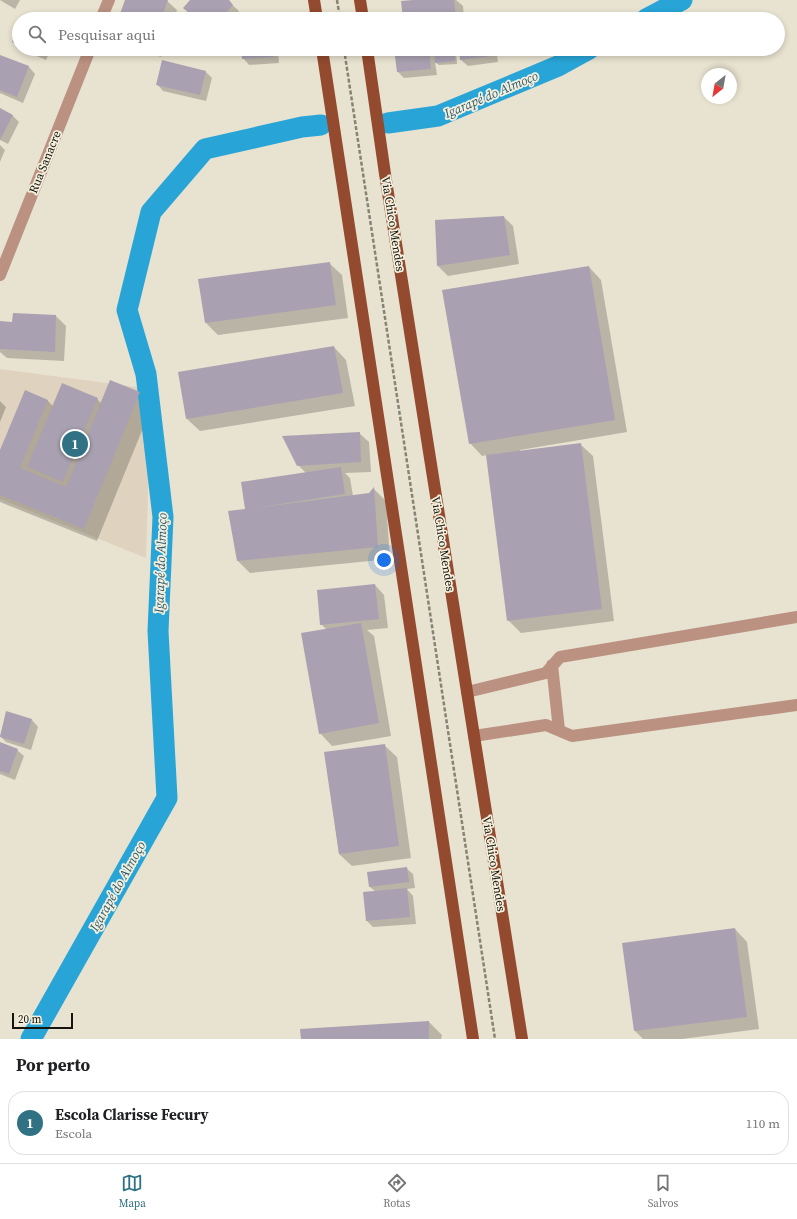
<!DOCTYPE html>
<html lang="pt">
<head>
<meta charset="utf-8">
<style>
	body { margin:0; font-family:"Source Serif 4",serif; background:#f2f2f2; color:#202124 }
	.compass { position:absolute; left:701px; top:68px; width:36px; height:36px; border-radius:50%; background:#fff; box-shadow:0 2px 6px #0003; rotate:211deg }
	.scale { position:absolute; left:12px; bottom:10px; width:61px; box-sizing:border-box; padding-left:4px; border:2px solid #16140e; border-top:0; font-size:11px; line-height:14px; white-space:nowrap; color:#16140e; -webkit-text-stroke:3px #f5f0dd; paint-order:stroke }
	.you { position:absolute; left:384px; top:560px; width:14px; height:14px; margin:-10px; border:3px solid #fff; border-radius:50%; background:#1a73e8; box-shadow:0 0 0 6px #1a73e833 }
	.badge { display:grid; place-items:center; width:26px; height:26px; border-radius:50%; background:#307184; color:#fff; font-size:13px; font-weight:700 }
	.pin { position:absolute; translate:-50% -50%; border:2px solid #fff; box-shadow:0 1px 4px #0006 }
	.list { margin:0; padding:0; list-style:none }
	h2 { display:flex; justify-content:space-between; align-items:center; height:52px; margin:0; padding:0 16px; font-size:17px }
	h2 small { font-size:13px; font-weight:400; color:#757577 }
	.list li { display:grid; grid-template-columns:26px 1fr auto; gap:12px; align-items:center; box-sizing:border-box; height:64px; margin:0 8px 8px; padding:0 8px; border:1px solid #e0e0e0; border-radius:16px }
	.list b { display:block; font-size:15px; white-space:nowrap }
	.list p { margin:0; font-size:13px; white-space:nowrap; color:#757577 }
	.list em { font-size:13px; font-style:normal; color:#757577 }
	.icon { flex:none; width:22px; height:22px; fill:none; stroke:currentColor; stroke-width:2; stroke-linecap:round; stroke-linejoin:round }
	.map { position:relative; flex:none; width:797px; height:1039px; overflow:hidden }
	.search { position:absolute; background:#fff; box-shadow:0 2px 6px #0003; left:12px; right:12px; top:12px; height:44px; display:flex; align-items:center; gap:10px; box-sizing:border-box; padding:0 14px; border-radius:22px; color:#757577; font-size:15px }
	.sheet { height:124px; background:#fff }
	nav { display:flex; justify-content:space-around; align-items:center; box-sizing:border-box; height:56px; border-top:1px solid #e0e0e0; background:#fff; font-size:11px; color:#757577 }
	nav a { display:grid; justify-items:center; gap:2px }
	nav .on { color:#307184 }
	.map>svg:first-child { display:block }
</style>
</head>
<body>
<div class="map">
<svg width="797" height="1039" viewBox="0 0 797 1039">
	<rect width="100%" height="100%" fill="#e8e2d0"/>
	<path fill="#dfd3bf" d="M0,369L151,389L146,558L0,499Z"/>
	<path fill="#0003" d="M0,0H20L15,9Z
		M126,0H166L177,10L174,19H120Z
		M192,0H227L239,11L232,19H197Z
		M423,0H456L463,6L464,19H404Z
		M20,49H51L46,60Z
		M139,49H164L161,57Z
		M242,49H278L279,63L249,65L243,58Z
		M395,49H431L435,52V49H456L457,64L439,65L435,62L437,75L404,78L398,72Z
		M460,49H496L498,62L468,66L461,60Z
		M0,56L29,67L35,74L23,103L0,93Z
		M205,71L212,78L206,101L163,91L157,84Z
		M0,109L13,116L19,122L8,144L0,140Z
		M0,145L5,150L0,162Z
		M504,217L513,226L519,264L448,276L438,266L436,221Z
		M329,263L342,275L348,318L218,335L206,323Z
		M589,267L601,280L627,432L520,450V451L580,444L593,456L614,621L521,633L508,620L487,455L482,456L470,443Z
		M14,314L56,316L66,326L64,361L7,358L0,352V322L13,323Z
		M334,347L346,360L355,406L200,431L187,419Z
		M139,393L152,406L97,541L0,502V453L47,400L53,406L97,399L102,404Z
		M0,401L6,407L0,422Z
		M359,433L369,442L371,472L345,473L350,478L353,496L370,494L374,489L386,501L390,559L250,573L238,561L247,510L306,473L298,465Z
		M375,585L384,595L388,628L367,630L374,636L391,736L332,746L320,733L327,630L321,624Z
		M7,712L32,720L38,727L31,750L6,742L0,736Z
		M0,743L17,750L24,756L15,780L0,774Z
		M384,745L397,757L411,858L352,866L339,854L325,753Z
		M406,868L413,874L415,888L407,889L413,896L416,924L373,927L367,921L376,892L370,887Z
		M735,929L747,942L759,1029L682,1039H643L635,1031Z
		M429,1022L442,1035L441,1039H302L301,1030Z"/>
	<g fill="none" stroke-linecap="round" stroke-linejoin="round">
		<path stroke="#28a5d6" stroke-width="21" d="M646,19L682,0
			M388,123L438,116L558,66L589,49
			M31,1039L167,798L158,631L163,517L146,374L127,310L151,212L205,149L302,127L321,125"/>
	</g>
	<path fill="#a9a1b1" d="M125,0H168L161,19H118Z
		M190,0H229L233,5L220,19H196L183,8Z
		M413,0H454L456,19H403L401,1Z
		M19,25V46L12,42Z
		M27,49H42L40,54Z
		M241,49H272L273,57L242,59Z
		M394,49H429L431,69L397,72Z
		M434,49H454L455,61L435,63Z
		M459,49H491L492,56L460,60Z
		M0,55L29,66L17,97L0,90Z
		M162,60L206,71L200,95L156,85Z
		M0,108L13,115L1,138H0Z
		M504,216L510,255L437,266L435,220Z
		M330,262L336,305L205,323L198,279Z
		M589,266L615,420L469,444L442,290Z
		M13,313L56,315L55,352L0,349V321L12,322Z
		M334,346L343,393L186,419L178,372Z
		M110,380L140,392L84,529L0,495V450L25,390L48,400L20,468L66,487Z
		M62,383L98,398L63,482L27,467Z
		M360,432L361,462L297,466L282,436Z
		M581,443L602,609L507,621L486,455Z
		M341,467L345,494L255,508L369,493L374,487L378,547L237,561L228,511L245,509L241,482Z
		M375,584L379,619L320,625L317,590Z
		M361,623L379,723L319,734L301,633Z
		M6,711L32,719L24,744L0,737Z
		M0,742L18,749L9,774L0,771Z
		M385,744L399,846L339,854L324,752Z
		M407,867L409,882L369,887L367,872Z
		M407,888L410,917L366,921L363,892Z
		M735,928L747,1017L634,1031L622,943Z
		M429,1021V1039H301L300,1029Z"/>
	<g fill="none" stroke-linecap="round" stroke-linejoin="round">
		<path stroke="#868275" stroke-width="2.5" stroke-dasharray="4 2" stroke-linecap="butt" d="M337,0L340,19
			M344,49L495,1039"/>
		<path stroke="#bb9181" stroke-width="12" d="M101,19L109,0
			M0,275L90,49
			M552,665L559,730
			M467,692L546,673L560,657L797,617
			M474,736L546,725L572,736L797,705"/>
		<path stroke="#934a2e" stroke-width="12" d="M314,0L317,19
			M360,0L363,19
			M322,49L473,1039
			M367,49L385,174L522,1039"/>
	</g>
	<g text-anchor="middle" stroke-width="3.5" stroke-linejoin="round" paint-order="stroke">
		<g font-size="12" fill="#16140e" stroke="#f5f0dd">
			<text transform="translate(45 162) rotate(-68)" y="4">Rua Sanacre</text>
			<text transform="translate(393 224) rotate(81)" y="4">Via Chico Mendes</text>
			<text transform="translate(443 544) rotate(81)" y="4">Via Chico Mendes</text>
			<text transform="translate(494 864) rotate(81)" y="4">Via Chico Mendes</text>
		</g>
		<g font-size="13" font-style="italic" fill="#2b5a6f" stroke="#f5f0dd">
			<text transform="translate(491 94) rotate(-23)" y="5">Igarapé do Almoço</text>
			<text transform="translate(160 563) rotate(-88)" y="5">Igarapé do Almoço</text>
			<text transform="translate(117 886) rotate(-61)" y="5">Igarapé do Almoço</text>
		</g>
	</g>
</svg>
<svg class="compass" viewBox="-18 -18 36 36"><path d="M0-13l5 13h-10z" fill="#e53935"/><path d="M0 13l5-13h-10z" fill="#757577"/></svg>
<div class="scale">20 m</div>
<div class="you"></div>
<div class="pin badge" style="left:75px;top:444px">1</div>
<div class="search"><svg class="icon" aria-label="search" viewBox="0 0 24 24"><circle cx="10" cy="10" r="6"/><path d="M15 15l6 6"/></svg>Pesquisar aqui</div>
</div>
<section class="sheet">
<h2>Por perto<small></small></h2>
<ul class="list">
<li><span class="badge">1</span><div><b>Escola Clarisse Fecury</b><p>Escola</p></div><em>110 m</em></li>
</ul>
</section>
<nav>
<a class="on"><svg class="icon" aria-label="map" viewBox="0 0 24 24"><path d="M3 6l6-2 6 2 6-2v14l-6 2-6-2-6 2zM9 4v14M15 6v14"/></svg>Mapa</a>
<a><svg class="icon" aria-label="directions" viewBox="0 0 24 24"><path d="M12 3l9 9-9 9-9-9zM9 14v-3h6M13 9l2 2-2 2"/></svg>Rotas</a>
<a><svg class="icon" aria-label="saved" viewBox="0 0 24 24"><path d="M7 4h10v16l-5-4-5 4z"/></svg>Salvos</a>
</nav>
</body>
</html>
